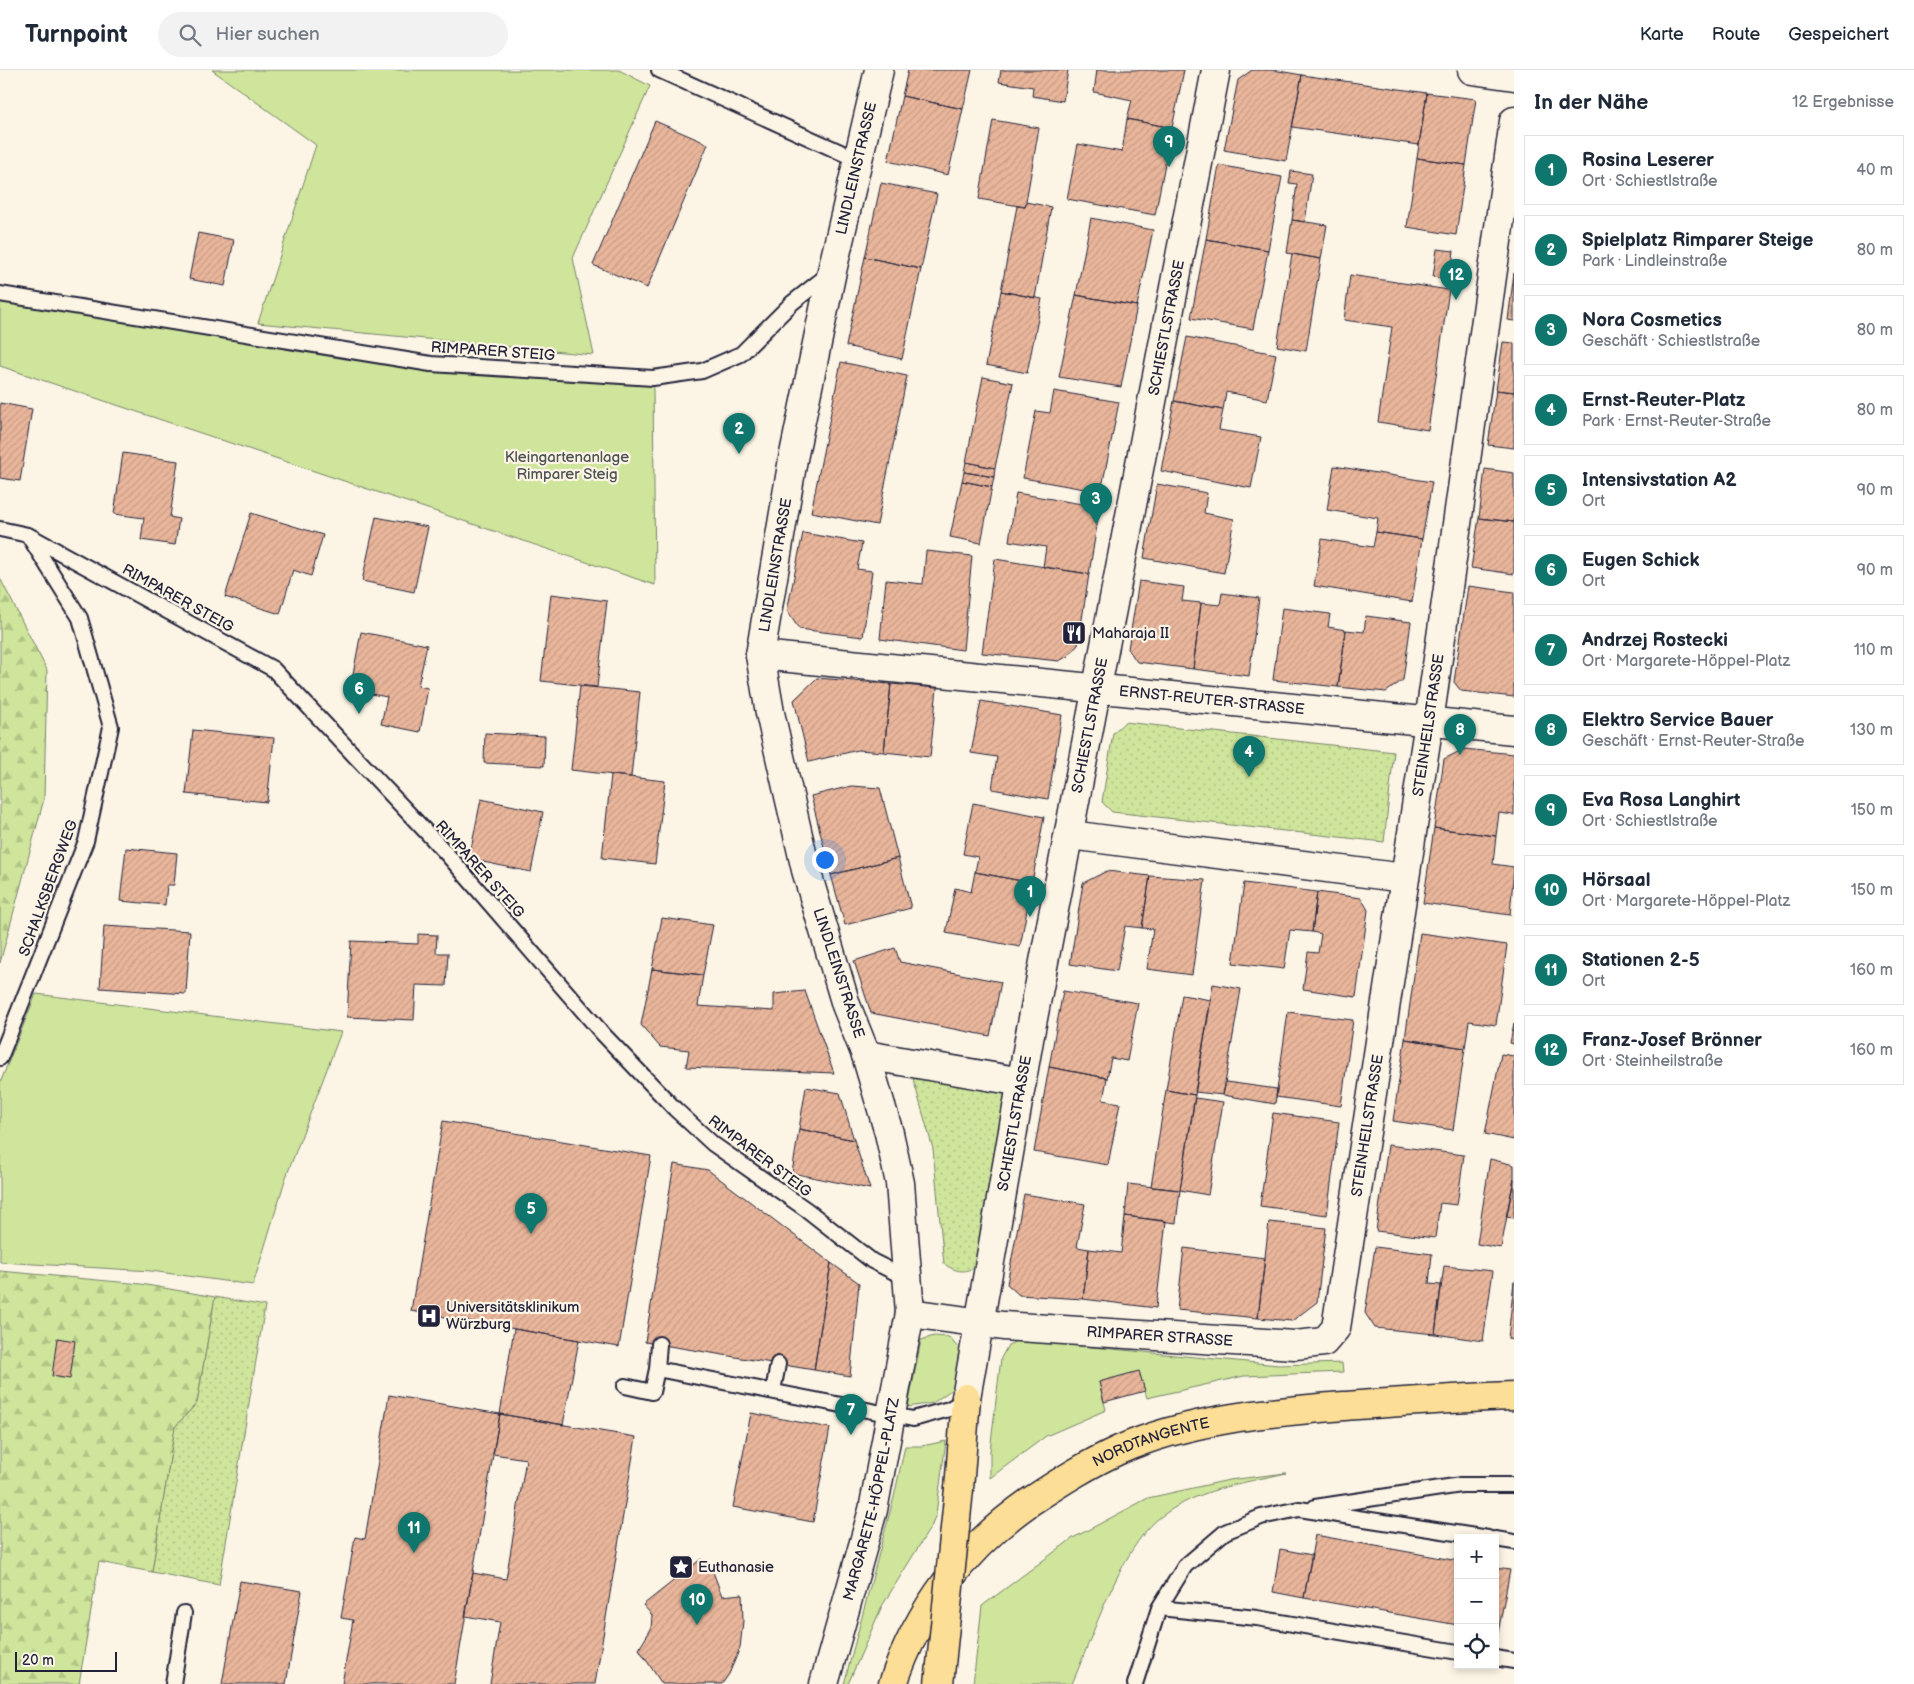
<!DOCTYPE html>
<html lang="de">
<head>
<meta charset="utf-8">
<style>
	body { margin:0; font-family:"Balsamiq Sans",sans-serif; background:#f2f2f3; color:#1f2937 }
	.controls { position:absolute; right:15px; bottom:15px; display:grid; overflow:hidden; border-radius:0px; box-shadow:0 2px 8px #0003 }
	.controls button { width:45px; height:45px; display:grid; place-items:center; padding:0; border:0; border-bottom:1px solid #e0e1e3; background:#fff; color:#1f2937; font:25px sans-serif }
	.scale { position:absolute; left:15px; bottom:12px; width:102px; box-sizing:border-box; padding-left:5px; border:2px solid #22223b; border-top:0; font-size:14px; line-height:18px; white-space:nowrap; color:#22223b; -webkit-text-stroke:4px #fcf5e5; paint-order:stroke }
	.you { position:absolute; left:824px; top:789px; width:18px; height:18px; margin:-12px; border:4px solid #fff; border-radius:50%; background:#1a73e8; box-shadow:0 0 0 8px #1a73e833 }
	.badge { display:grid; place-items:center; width:32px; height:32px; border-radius:50%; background:#0f766e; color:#fff; font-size:16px; font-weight:700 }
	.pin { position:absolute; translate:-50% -41px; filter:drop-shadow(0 1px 2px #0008) }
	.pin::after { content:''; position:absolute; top:26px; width:18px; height:15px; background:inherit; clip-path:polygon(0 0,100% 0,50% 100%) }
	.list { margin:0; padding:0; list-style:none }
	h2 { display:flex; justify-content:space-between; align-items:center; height:65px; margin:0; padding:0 20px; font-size:21px }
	h2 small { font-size:16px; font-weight:400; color:#747a83 }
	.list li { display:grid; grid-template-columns:32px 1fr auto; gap:15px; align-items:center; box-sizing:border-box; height:70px; margin:0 10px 10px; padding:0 10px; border:1px solid #e0e1e3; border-radius:0px }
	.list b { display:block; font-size:19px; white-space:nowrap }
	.list p { margin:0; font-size:16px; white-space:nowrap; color:#747a83 }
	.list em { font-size:16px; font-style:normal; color:#747a83 }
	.icon { flex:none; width:28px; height:28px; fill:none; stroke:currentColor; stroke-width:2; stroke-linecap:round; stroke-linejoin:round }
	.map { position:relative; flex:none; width:1514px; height:1614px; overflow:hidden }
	header { display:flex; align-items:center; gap:30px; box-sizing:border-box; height:70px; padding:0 25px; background:#fff; border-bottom:1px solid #e0e1e3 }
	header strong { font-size:24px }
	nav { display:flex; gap:28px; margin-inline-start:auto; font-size:18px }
	.search { width:350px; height:45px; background:#f2f2f3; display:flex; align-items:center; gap:12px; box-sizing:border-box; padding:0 18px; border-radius:28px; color:#747a83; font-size:19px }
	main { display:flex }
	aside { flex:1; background:#fff }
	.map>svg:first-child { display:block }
</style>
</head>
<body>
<header>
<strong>Turnpoint</strong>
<div class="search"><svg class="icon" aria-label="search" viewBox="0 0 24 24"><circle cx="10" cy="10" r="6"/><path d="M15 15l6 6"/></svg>Hier suchen</div>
<nav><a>Karte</a><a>Route</a><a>Gespeichert</a></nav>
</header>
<main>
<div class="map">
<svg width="1514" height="1614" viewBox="0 0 1514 1614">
	<defs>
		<pattern id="forest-firs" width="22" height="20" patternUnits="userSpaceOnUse" patternTransform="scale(1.25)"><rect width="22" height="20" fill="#cee59b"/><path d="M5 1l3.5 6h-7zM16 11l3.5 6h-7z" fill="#b1c486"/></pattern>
		<pattern id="park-dots" width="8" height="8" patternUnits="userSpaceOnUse" patternTransform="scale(1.25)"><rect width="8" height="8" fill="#cee59b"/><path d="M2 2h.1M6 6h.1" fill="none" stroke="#b1c486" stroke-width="1.8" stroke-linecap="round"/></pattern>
		<pattern id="building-hatch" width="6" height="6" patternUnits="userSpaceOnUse" patternTransform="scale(1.25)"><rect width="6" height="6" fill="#e9b69b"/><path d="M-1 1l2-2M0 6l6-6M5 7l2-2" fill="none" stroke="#c89c86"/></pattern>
	</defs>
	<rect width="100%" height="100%" fill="#fcf5e5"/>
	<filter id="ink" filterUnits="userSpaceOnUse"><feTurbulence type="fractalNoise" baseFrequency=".02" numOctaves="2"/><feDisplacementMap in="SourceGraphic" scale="10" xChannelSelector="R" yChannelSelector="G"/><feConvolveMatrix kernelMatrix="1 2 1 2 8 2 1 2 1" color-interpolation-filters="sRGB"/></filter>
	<g filter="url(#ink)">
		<path fill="#cee59b" stroke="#78846b" d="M212,0H619L650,16L573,188L594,285L258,253L316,75Z
			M0,226L442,302L653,315L655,515L0,296Z
			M36,924L341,962L285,1110L253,1215L151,1201L0,1192V1013Z
			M934,1266L949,1267L964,1285L955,1317L933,1333L908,1337L921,1270Z
			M1019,1270L1278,1295L1342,1293L1343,1302L1244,1306L1147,1328L1139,1302L1099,1312L1106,1340L1046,1366L990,1408V1381L1001,1288L1008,1275Z
			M946,1371L936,1444L932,1455L882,1536L848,1614H844L894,1427L905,1376H922Z
			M1286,1403C1243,1413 1194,1420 1158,1449C1120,1480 1092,1568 1072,1614H973L982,1536L1073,1468L1148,1428L1229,1410Z"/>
		<path fill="url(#forest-firs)" stroke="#78846b" d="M0,508L47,600L44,729L0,893Z
			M0,1201L141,1214L215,1227L197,1333L175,1357L152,1502L99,1492L79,1614H0Z"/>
		<path fill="url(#park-dots)" stroke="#78846b" d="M1125,652L1394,682L1384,772L1112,742L1102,732L1113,663Z
			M912,1005L1004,1019L1011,1031L975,1197C963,1204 955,1201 944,1194L933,1079Z
			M215,1227L265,1236L219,1515L152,1502L175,1357L197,1333Z"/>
		<path fill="url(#building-hatch)" stroke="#22223b" d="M908,0H972L963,39L902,26Z
			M1001,0H1068L1063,31L1032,26L1033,17L999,12Z
			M1097,0H1184L1172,58L1127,49L1132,30L1094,22Z
			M1252,0H1273L1302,5L1286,91L1224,80L1238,10Z
			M1302,5L1427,23L1419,75L1292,57Z
			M1427,23L1476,29L1466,95L1417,88Z
			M902,26L963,39L948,105L888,91Z
			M1127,49L1172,58L1155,145L1067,129L1078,74L1122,82Z
			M993,50L1039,58L1025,137L979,129Z
			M655,51L708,74L647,218L593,195Z
			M1417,88L1466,95L1456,165L1407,157Z
			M1219,95L1282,107L1268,180L1206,169Z
			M1291,101L1312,104L1305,152L1292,150L1297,114L1289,113Z
			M881,113L937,124L921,199L865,187Z
			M1026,132L1051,137L1035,228L1001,221L1017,136L1025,137Z
			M1091,148L1153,160L1137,236L1076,225Z
			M1292,150L1327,155L1321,189L1287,183Z
			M198,163L234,170L225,216L189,209Z
			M1206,169L1268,180L1253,259L1191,248Z
			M1437,179L1454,181L1450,210L1433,207Z
			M1292,184L1321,189L1306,281L1277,276Z
			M865,187L921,199L902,289L846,276Z
			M1514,203V251L1508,250Z
			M1350,205L1449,220L1428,360L1378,352L1392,257L1344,250Z
			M1001,221L1042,229L1027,303L986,295Z
			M1076,225L1137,236L1121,317L1059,307Z
			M1187,267L1276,284L1267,330L1226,322L1223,340L1174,331Z
			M1503,272L1514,273V322L1496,320Z
			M841,292L907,306L877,455L811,442Z
			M983,307L1013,313L995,398L966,392Z
			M1496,320L1514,322V378L1488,375Z
			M1054,321L1119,332L1101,422L1023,408L1036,341L1050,343Z
			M1174,331L1223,340L1219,360L1261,367L1251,418L1161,401Z
			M0,333L32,339L20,411L0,408Z
			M123,383L178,391L170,447L179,449L175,475L141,470L144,448L114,444Z
			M966,392L995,398L994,407L964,402Z
			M1334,396L1432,412L1422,469L1376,462L1378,448L1327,440Z
			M1485,399L1514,403V452L1479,448Z
			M964,402L994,407L992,417L962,411Z
			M962,411L992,417L981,473L950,467Z
			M1157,414L1207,423L1204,443L1234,449L1224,503L1144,488Z
			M1016,423L1100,437L1089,504L1043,497L1046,477L1009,471Z
			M251,443L323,465L311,506L293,500L280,544L225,527Z
			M376,447L428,457L414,522L362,511Z
			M1479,448L1514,452V504L1471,498Z
			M1376,462L1422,469L1412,532L1314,516L1322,469L1373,477Z
			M803,463L862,473L857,499L872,501L863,567L799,559L787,541Z
			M926,481L972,486L963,580L880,569L886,510L923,514Z
			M995,489L1089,504L1078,575L1068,586L1059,591L982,583Z
			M1139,511L1184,517L1182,531L1201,533L1193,599L1137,592L1128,579Z
			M1468,516L1514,522V627L1461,621L1454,612Z
			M1222,523L1259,528L1249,606L1193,599L1201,533L1220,535Z
			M551,524L607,531L597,617L541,611Z
			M1282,538L1330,544L1328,557L1346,560L1338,617L1273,610Z
			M1366,546L1411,552L1403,610L1386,622L1338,617L1346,560L1364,562Z
			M361,562L427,575L418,616L428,618L420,662L381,654L387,627L350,620Z
			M817,608L891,614L884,682L858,680L809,692L794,630Z
			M891,614L937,618L930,687L884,682Z
			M580,616L640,622L631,707L571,700Z
			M981,631L1062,645L1048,729L992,719L997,687L971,683Z
			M193,660L274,668L267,732L186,724Z
			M485,663L545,666L544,696L484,693Z
			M1464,679L1514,684V745L1499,743L1496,766L1434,758L1444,689Z
			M611,705L665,711L655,794L602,788Z
			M851,716L880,718L898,788L831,805L811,726Z
			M481,729L543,742L531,802L469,789Z
			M973,733L1044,747L1032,813L975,802L978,787L963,784Z
			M1434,758L1496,766L1493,794L1514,797L1510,845L1423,833Z
			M126,778L177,783L174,815H167L165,835L120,831Z
			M898,788L911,838L845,855L831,805Z
			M1107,801L1150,806L1142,858L1125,856L1117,901L1070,894L1083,813Z
			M975,802L1032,813L1020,877L946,863L955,818L971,822Z
			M1150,806L1205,810L1192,905L1147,899L1153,859L1142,858Z
			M1244,813L1317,822L1312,862L1290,860L1284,899L1233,893Z
			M1317,822L1361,828L1368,840L1356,927L1303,919L1308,882L1318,883L1321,864L1312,862Z
			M662,848L713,855L703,905L652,899Z
			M104,856L190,861L186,924L100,918Z
			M1420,863L1507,875L1496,955L1469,951L1465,978L1405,969Z
			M418,864L437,865L436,883H448L446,916L416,915L414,950L347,947L351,871L418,874Z
			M895,878L900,892L1001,912L990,966L871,943L854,891Z
			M652,899L703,905L698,936L774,941V924L805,921L834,1003L686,997L689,980L660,977L641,955Z
			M1213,914L1241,919L1223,1025L1195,1022Z
			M1063,921L1138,933L1127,991L1111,988L1107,1008L1049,997Z
			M1182,925L1211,930L1195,1025L1166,1020Z
			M1288,942L1353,950L1341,1036L1276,1027Z
			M1514,953V974L1510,973Z
			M1405,969L1465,978L1453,1060L1393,1051Z
			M1501,984L1514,986V1070L1485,1064Z
			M1049,997L1107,1008L1103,1030L1120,1033L1108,1095L1034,1082Z
			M1226,1012L1277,1019L1275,1034L1223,1025Z
			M806,1017L840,1023L854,1070L799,1059Z
			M1166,1020L1195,1025L1180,1120L1151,1117Z
			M1195,1028L1223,1032L1208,1125L1180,1120Z
			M1273,1043L1339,1052L1327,1145L1260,1136Z
			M443,1051L651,1086L619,1277L411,1241Z
			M799,1059L854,1070L870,1119L792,1103Z
			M1388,1075L1464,1085L1457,1135L1440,1133L1435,1168L1376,1161Z
			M1490,1089L1514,1095V1109L1501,1178L1477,1174Z
			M674,1094L708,1100L831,1193L814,1300L645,1272Z
			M1514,1109V1148L1506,1147Z
			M1128,1114L1180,1120L1176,1153L1125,1146Z
			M1024,1124L1085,1134L1077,1177L1089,1179L1083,1229L1019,1225L1007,1214Z
			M1125,1146L1166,1151L1156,1238L1083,1229L1089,1179L1121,1183Z
			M1269,1152L1326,1158L1317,1232L1292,1251L1258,1248Z
			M1375,1177L1432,1184L1429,1214L1441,1215L1435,1264L1375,1258L1365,1243Z
			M1184,1178L1265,1188L1258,1248L1177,1240Z
			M831,1193L859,1213L850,1306L814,1300Z
			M1444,1196L1493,1201L1483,1271L1435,1264Z
			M1514,1211V1270L1508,1269Z
			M514,1259L579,1270L563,1355L500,1344Z
			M57,1268L75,1271L70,1309L52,1306Z
			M1139,1301L1145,1321L1104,1332L1099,1312Z
			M389,1325L500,1344L454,1614H342L353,1550L341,1548L355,1467L365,1469Z
			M751,1343L830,1358L813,1452L733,1437Z
			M500,1344L636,1367L595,1614H490L500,1552L465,1546L473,1503L506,1509L526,1389L493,1384Z
			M1315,1465L1458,1491V1555L1304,1528Z
			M1280,1479L1312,1485L1304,1528L1273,1522Z
			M701,1489L713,1502L722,1526L742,1524L743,1551L740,1578L729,1604L722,1614H662L639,1579L651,1559L652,1545L643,1535Z
			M1495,1498L1510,1500L1498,1563L1495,1562Z
			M240,1511L302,1521L286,1614H222Z"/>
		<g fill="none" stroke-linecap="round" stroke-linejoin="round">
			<defs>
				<path id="lane" d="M659,0L858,90
					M0,224L431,294L653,308L702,301L741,284L792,233L830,203
					M0,459L28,465L273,599L446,783L603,964L675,1039L713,1074L807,1140L872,1191L906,1208
					M0,988L86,771L111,657L80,548L28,465
					M657,1299L659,1274
					M625,1316L652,1322L657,1299L913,1349L949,1339L966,1329
					M773,1321L778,1294
					M1315,1437L1461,1415H1514
					M1495,1469L1514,1472
					M1159,1538L1185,1496L1225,1462L1261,1447L1299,1439L1488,1468
					M1495,1588L1514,1591
					M173,1614L184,1543
					M1135,1614L1159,1538L1257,1548L1458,1582"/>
				<g id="street">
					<path d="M1472,0L1514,6"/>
					<path id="s1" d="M760,585L1514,660"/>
					<path d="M1070,765L1404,808"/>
					<path d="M866,985L1022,1012"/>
					<path id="s2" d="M910,1243L1003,1256L1295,1275L1324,1272L1336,1258L1429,652L1514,51"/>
					<path id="s3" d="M966,1328L1030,964L1216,0"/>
					<path id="s4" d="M824,1614L873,1440L910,1243L900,1113L889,1063L866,985L846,935L806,800L770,643L760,585L793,389L832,201L879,0"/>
				</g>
				<g id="primary">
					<path d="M959,1419L966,1328"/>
					<path id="s5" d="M893,1614C918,1539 966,1476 1031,1431C1060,1412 1088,1394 1119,1380C1189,1349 1269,1342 1344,1336C1401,1332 1457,1328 1514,1326"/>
				</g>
			</defs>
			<use href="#lane" stroke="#22223b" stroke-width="18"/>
			<use href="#street" stroke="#22223b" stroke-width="31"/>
			<use href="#primary" stroke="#22223b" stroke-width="31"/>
			<use href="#lane" stroke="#fcf5e5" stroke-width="14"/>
			<use href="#street" stroke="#fcf5e5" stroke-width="28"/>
			<use href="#primary" stroke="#fdde96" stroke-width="28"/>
			<defs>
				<path id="primary-bridge" d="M939,1614L959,1419"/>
			</defs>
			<use href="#primary-bridge" stroke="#22223b" stroke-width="31" stroke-linecap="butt"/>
			<use href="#primary-bridge" stroke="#fdde96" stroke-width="28"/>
		</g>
	</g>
	<defs>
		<symbol id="restaurant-square" viewBox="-11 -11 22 22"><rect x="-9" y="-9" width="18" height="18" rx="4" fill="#22223b" stroke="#fcf5e5"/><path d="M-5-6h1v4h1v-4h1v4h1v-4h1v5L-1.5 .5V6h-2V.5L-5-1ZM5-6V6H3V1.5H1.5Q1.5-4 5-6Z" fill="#fff"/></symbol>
		<symbol id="hospital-square" viewBox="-11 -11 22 22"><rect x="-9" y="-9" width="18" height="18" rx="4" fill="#22223b" stroke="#fcf5e5"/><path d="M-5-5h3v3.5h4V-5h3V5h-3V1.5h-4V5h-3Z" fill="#fff"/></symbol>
		<symbol id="sight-square" viewBox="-11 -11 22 22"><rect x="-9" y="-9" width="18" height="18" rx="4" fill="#22223b" stroke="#fcf5e5"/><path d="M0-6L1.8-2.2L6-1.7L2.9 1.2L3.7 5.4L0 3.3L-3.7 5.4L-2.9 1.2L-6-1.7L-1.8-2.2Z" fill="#fff"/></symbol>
	</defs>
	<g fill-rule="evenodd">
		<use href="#restaurant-square" x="1060" y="549" width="28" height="28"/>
		<use href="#hospital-square" x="415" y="1232" width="28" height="28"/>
		<use href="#sight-square" x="667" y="1483" width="28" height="28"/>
	</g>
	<g text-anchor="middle" stroke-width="4.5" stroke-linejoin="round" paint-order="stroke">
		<g font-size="15" fill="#22223b" stroke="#fcf5e5">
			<text dy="5" stroke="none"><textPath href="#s4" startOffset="1555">LINDLEINSTRASSE</textPath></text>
			<text dy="5" stroke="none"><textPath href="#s3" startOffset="1089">SCHIESTLSTRASSE</textPath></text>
			<text transform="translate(493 281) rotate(4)" y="5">RIMPARER STEIG</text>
			<text dy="5" stroke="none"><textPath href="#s4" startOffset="1150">LINDLEINSTRASSE</textPath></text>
			<text transform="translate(178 528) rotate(29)" y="5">RIMPARER STEIG</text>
			<text dy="5" stroke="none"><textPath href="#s1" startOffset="454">ERNST-REUTER-STRASSE</textPath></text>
			<text dy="5" stroke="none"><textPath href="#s3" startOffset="684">SCHIESTLSTRASSE</textPath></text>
			<text dy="5" stroke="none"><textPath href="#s2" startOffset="1044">STEINHEILSTRASSE</textPath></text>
			<text transform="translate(480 799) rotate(48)" y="5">RIMPARER STEIG</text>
			<text transform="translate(48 818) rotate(-70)" y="5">SCHALKSBERGWEG</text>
			<text transform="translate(839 903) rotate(72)" y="5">LINDLEINSTRASSE</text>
			<text dy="5" stroke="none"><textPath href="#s3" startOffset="279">SCHIESTLSTRASSE</textPath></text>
			<text dy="5" stroke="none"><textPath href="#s2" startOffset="639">STEINHEILSTRASSE</textPath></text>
			<text transform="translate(760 1086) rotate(37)" y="5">RIMPARER STEIG</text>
			<text dy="5" stroke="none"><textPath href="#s2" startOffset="251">RIMPARER STRASSE</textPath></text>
			<text dy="5" stroke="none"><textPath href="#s5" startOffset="368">NORDTANGENTE</textPath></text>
			<text dy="5" stroke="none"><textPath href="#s4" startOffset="191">MARGARETE-HÖPPEL-PLATZ</textPath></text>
		</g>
		<g font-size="15" fill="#4d5353" stroke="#fcf5e5">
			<text x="567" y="392">Kleingartenanlage<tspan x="567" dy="17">Rimparer Steig</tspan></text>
		</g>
		<g font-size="15" fill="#22223b" stroke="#fcf5e5" text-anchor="start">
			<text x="1092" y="568">Maharaja II</text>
			<text x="446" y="1242">Universitätsklinikum<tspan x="446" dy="17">Würzburg</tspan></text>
			<text x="698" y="1502">Euthanasie</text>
		</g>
	</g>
</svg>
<div class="controls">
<button>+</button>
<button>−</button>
<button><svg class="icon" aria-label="locate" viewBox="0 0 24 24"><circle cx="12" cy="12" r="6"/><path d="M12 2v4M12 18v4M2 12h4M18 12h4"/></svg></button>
</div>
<div class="scale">20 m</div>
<div class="you"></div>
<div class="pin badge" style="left:1030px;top:847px">1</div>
<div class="pin badge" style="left:739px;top:384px">2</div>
<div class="pin badge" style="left:1096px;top:454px">3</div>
<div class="pin badge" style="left:1249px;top:707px">4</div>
<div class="pin badge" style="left:531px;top:1164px">5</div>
<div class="pin badge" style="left:359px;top:644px">6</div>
<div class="pin badge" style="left:851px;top:1365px">7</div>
<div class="pin badge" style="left:1460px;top:685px">8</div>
<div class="pin badge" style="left:1169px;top:97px">9</div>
<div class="pin badge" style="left:697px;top:1555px">10</div>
<div class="pin badge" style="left:414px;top:1483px">11</div>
<div class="pin badge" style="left:1456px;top:230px">12</div>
</div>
<aside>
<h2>In der Nähe<small>12 Ergebnisse</small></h2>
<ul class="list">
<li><span class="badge">1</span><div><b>Rosina Leserer</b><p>Ort · Schiestlstraße</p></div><em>40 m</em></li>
<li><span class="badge">2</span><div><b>Spielplatz Rimparer Steige</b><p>Park · Lindleinstraße</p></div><em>80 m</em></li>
<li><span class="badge">3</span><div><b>Nora Cosmetics</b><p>Geschäft · Schiestlstraße</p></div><em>80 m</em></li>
<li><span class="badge">4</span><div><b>Ernst-Reuter-Platz</b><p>Park · Ernst-Reuter-Straße</p></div><em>80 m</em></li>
<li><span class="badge">5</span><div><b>Intensivstation A2</b><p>Ort</p></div><em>90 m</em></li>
<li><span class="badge">6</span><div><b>Eugen Schick</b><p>Ort</p></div><em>90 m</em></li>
<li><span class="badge">7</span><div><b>Andrzej Rostecki</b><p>Ort · Margarete-Höppel-Platz</p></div><em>110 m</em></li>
<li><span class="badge">8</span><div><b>Elektro Service Bauer</b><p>Geschäft · Ernst-Reuter-Straße</p></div><em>130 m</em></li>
<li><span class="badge">9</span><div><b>Eva Rosa Langhirt</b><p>Ort · Schiestlstraße</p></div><em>150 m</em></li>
<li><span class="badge">10</span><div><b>Hörsaal</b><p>Ort · Margarete-Höppel-Platz</p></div><em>150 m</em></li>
<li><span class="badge">11</span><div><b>Stationen 2-5</b><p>Ort</p></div><em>160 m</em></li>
<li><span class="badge">12</span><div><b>Franz-Josef Brönner</b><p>Ort · Steinheilstraße</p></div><em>160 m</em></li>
</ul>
</aside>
</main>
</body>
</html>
